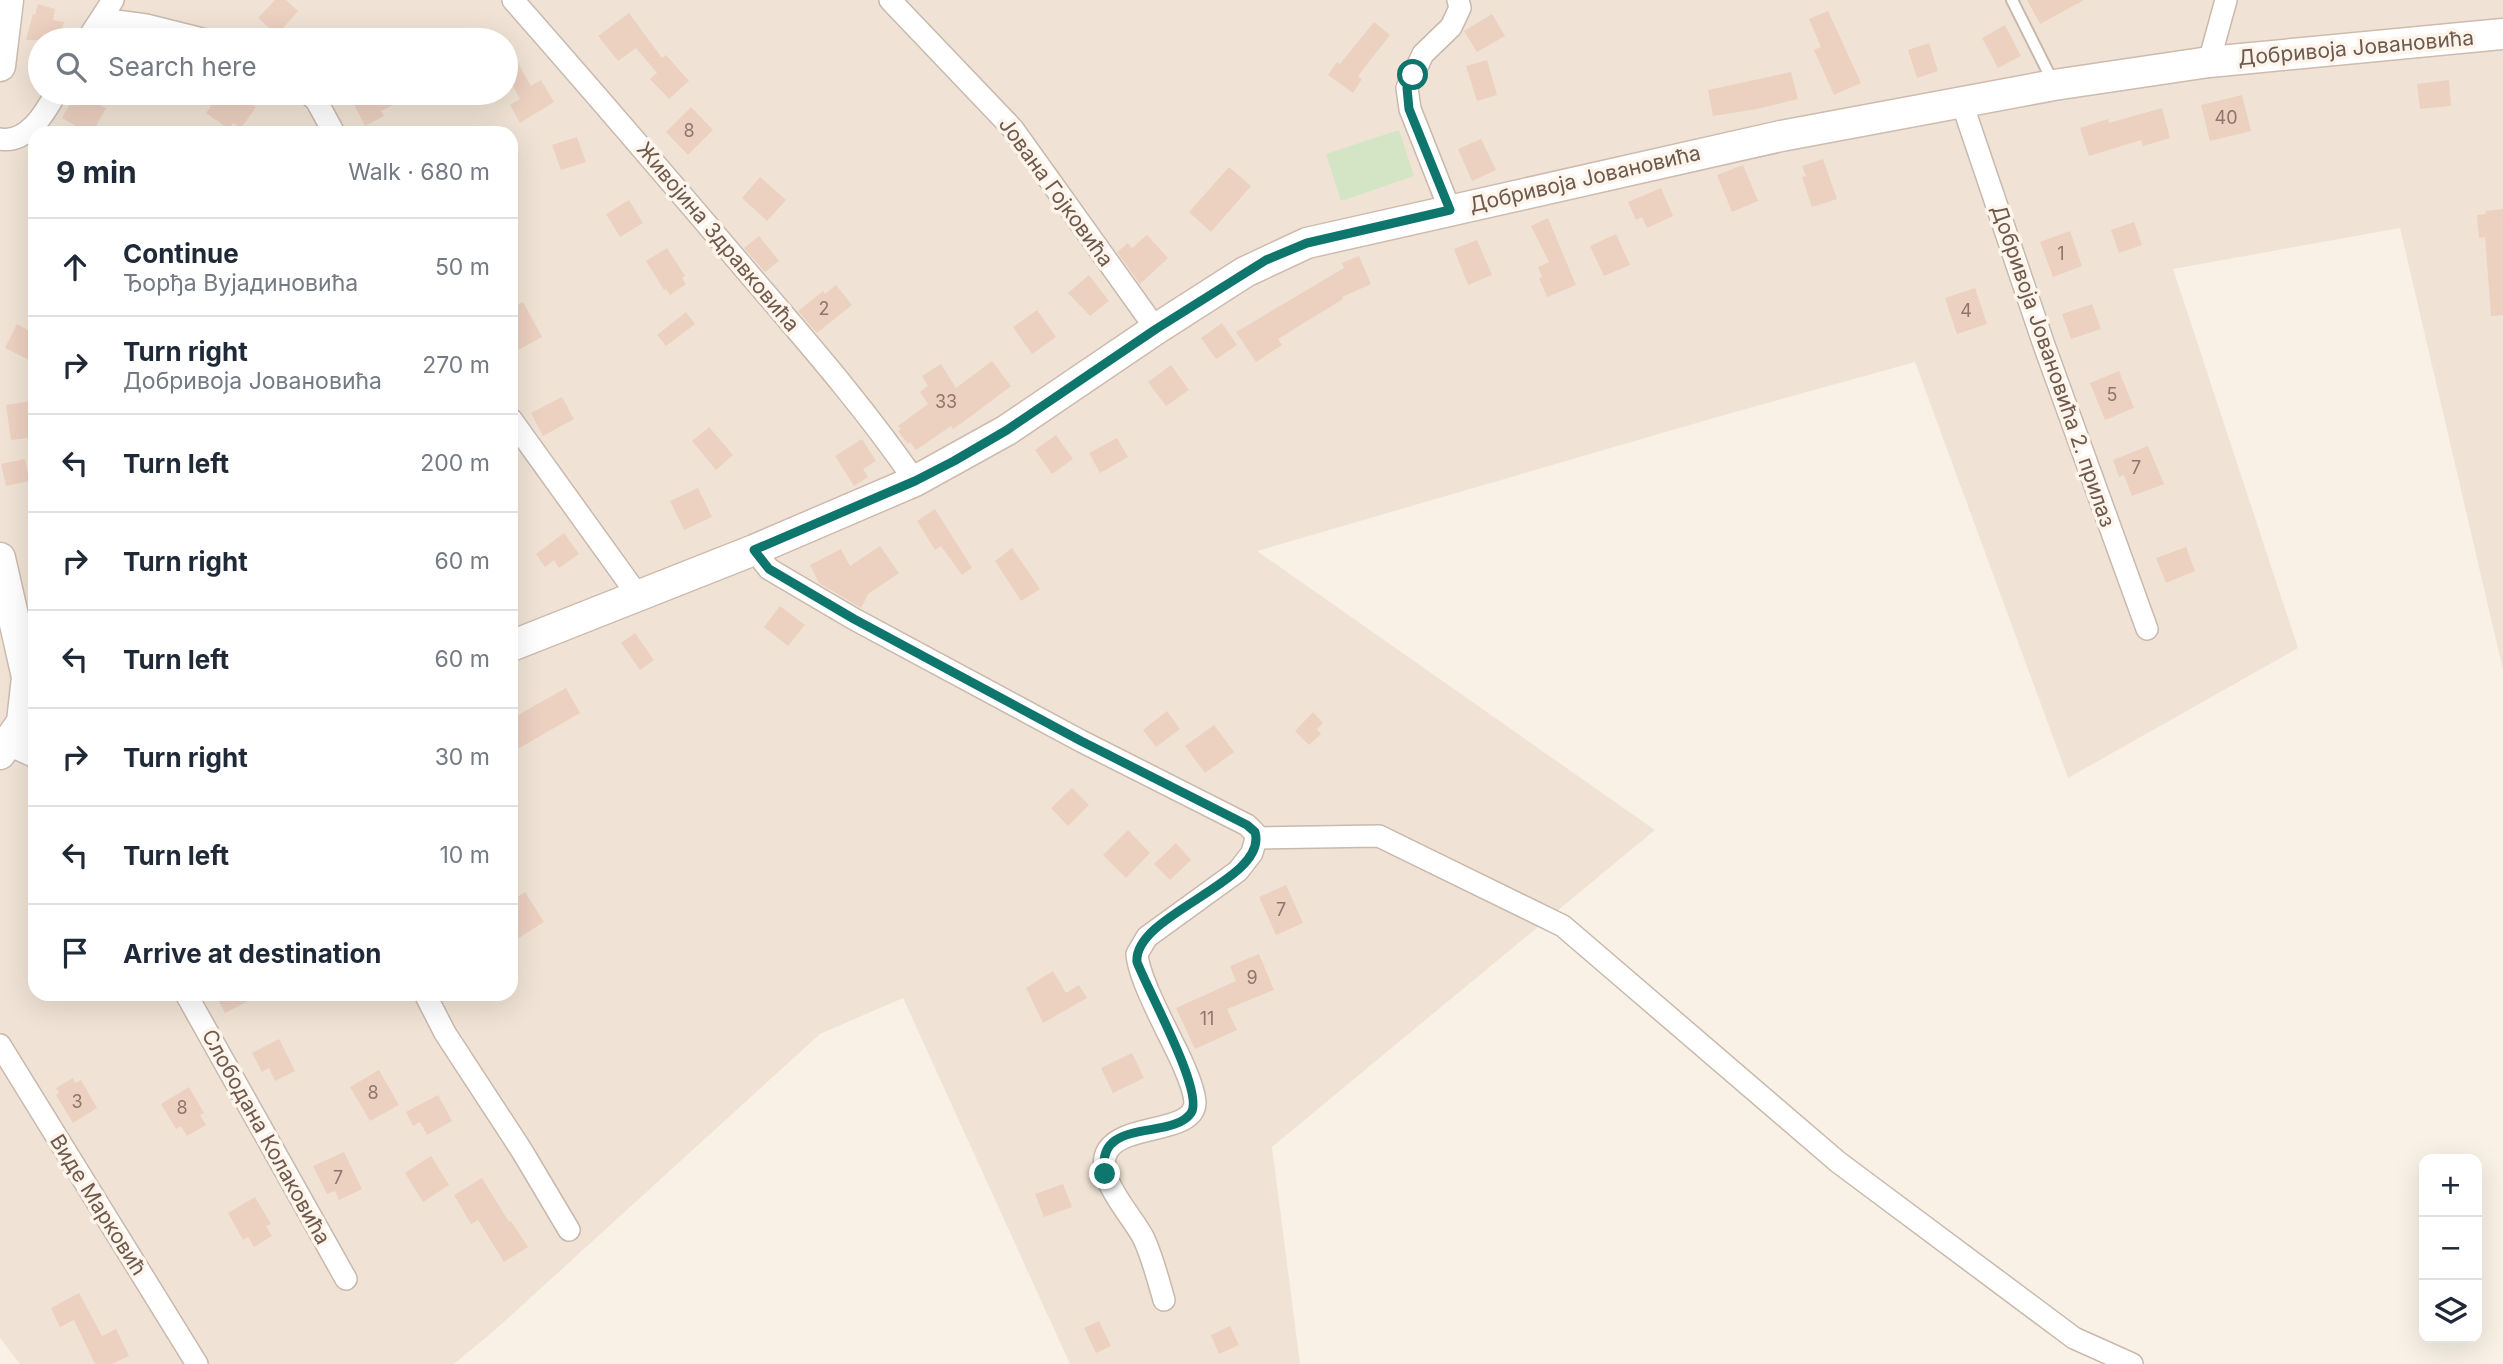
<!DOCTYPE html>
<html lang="en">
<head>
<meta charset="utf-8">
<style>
	body { margin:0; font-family:Inter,sans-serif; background:#f6f6f7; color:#1f2937 }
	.controls { position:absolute; right:21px; bottom:21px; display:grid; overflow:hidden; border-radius:14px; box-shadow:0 7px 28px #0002 }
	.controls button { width:63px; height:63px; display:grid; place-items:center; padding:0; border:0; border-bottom:2px solid #e0e1e3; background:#fff; color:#1f2937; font:35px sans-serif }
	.stop { position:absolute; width:21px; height:21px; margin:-16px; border:5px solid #0f766e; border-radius:50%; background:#fff }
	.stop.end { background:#0f766e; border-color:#fff; box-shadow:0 2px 7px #0008 }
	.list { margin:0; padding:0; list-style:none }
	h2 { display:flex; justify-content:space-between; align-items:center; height:91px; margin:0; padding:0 28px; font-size:30px }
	h2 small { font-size:23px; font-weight:400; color:#747a83 }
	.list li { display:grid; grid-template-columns:46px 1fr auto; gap:21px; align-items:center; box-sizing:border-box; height:98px; padding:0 28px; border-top:2px solid #e0e1e3 }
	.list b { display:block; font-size:26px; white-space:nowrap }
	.list p { margin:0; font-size:23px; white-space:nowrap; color:#747a83 }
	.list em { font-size:23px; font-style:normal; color:#747a83 }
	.icon { flex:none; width:38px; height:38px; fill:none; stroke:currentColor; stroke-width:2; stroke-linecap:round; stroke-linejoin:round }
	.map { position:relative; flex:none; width:2503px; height:1364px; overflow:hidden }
	.search { position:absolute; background:#fff; box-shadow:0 7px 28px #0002; left:28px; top:28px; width:490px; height:77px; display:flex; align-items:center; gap:18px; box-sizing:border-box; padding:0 24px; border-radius:38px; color:#747a83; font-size:26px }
	.panel { position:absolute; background:#fff; box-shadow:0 7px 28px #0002; left:28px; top:126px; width:490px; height:875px; border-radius:21px }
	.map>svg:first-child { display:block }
</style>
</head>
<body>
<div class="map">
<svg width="2503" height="1364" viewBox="0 0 2503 1364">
	<rect width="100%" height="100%" fill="#f9f1e5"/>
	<path fill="#f0e3d5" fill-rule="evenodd" d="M0,0H2503V670L2400,228L2173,269L2298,648L2068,778L1915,362L1731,413L1257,551L1655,830L1272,1147L1300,1364H1070L903,998L820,1034L495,1330L454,1364H20L0,1338ZM40,40H506V93H40ZM35,133H511V994H35Z"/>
	<path fill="#d3e5c5" d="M1399,130L1414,176L1341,201L1326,154Z"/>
	<path fill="#ecd0c0" d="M275,0H286L298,11L277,35L258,18Z
		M2027,0H2084L2040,24Z
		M38,4L55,9L53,20L64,22L59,40H26L33,14L35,15Z
		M1828,11L1861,83L1834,95L1814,50L1821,47L1809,19Z
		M629,13L662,58L666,55L689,81L669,99L650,79L657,73L636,48L618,61L598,36Z
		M1492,14L1505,36L1477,52L1464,31Z
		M1374,22L1390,35L1358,76L1362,79L1353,93L1328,75L1337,62L1340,64Z
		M2005,25L2021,56L1998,68L1982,38Z
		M506,42L531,86L541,80L554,102L520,123L510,105L520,99L506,74Z
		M1929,43L1938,71L1917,78L1908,50Z
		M1487,60L1497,95L1477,101L1466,66Z
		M1791,72L1798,99L1757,109L1713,116L1708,90Z
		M2449,80L2451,106L2420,109L2417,84Z
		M76,93L106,108L92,133H72L76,126L62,118Z
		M220,93H235L256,107L241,128L233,123L229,129L206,113Z
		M348,93H417L381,111L384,116L365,126Z
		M2242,95L2251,131L2210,141L2201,105Z
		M691,107L713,130L688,155L666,132Z
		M2162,108L2170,138L2143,146L2141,140L2089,156L2080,128L2108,119L2109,123Z
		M577,137L586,162L561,170L552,145Z
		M1481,139L1496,170L1472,181L1458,149Z
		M1823,159L1837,199L1812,207L1802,177L1806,176L1802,166Z
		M1743,165L1758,201L1732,212L1717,175Z
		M1229,167L1251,186L1211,232L1189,212Z
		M760,177L786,200L767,221L742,198Z
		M1661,188L1673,216L1647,228L1642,217L1636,220L1628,202Z
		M629,200L643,223L620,237L606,214Z
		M2503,209V315L2491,316L2485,237L2479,238L2477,215L2486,214L2485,211Z
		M1548,218L1576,285L1547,297L1539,278L1542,277L1538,267L1549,262L1531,226Z
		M2134,222L2142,245L2119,253L2111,230Z
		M2070,231L2082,266L2053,277L2040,242Z
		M1616,234L1630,265L1604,276L1590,246Z
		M1147,235L1168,258L1140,284L1117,252L1128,243L1132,248Z
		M759,236L779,261L765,272L744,248Z
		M1477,240L1492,275L1468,285L1454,249Z
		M667,248L685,276L682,278L686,284L670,295L666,289L664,290L646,261Z
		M1359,256L1371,284L1342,297L1343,299L1278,339L1282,345L1256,362L1236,332L1344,268L1342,263Z
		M1089,275L1109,301L1090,316L1068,293Z
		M836,285L852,305L817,333L798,311L823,291L825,294Z
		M1975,288L1987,324L1957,334L1945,298Z
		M523,302L542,337L511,354V308Z
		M2092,304L2101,329L2071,339L2062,314Z
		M1037,310L1056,337L1032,354L1013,327Z
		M686,312L695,324L666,346L657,335Z
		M1222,323L1237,345L1216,359L1201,338Z
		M17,324L35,334V363L5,348Z
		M992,361L1011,386L974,414L953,429L951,426L916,450L910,442L908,444L898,431L901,429L898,426L928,404L920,392L928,386L922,376L941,364L956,388Z
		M1171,365L1189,390L1166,406L1148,382Z
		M2119,371L2134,408L2105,420L2090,383Z
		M562,397L574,419L543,436L531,413Z
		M31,401L35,437L11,440L6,405Z
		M709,427L733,455L716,470L692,441Z
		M1056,435L1073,459L1052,474L1035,450Z
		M1117,438L1128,457L1100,473L1089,453Z
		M862,439L876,461L863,469L868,477L854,486L835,456Z
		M2148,446L2164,484L2132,496L2124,475L2119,477L2113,460Z
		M25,459L29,481L6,486L1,464Z
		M698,488L712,517L684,530L670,501Z
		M935,509L972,568L962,575L941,546L935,550L917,521Z
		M564,533L579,554L559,568L554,560L545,567L536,554Z
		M880,546L899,573L868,594L861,608L819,583L810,565L841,549L850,566Z
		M2186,547L2195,571L2166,583L2156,558Z
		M1012,548L1040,589L1021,601L995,561Z
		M780,606L805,625L788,646L764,627Z
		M635,633L654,660L640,670L621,643Z
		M566,688L580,713L516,750L511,742V719Z
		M1167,711L1180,729L1156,747L1143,730Z
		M1313,712L1323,723L1317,729L1321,734L1309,745L1295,731Z
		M1214,725L1234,752L1205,773L1185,746Z
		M1072,788L1089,805L1068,826L1051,808Z
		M1128,830L1150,853L1126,878L1103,855Z
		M1176,843L1191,860L1170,880L1154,864Z
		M1286,885L1303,923L1276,935L1259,897Z
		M525,892L544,922L511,943V901Z
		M1259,954L1274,990L1227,1009L1237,1030L1195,1049L1176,1008L1236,981L1230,966Z
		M1053,971L1066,993L1079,985L1087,998L1043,1023L1026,988Z
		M215,994H261L225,1013Z
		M279,1039L295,1071L275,1081L269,1068L262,1072L252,1053Z
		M1132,1053L1144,1078L1113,1093L1101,1068Z
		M379,1070L399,1105L370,1121L350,1087Z
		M73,1078L75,1083L81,1080L97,1108L73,1123L56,1095L59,1093L56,1088Z
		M189,1087L204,1113L200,1115L206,1125L187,1136L181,1126L176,1129L161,1104Z
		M438,1095L452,1121L427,1135L420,1122L413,1126L406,1112Z
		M344,1152L362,1189L339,1200L335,1191L327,1194L313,1166Z
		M431,1156L449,1185L423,1202L405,1173Z
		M482,1178L509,1222L511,1221L528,1247L504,1262L478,1220L471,1224L454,1195Z
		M1063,1184L1072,1207L1044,1217L1035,1194Z
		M255,1197L271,1224L266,1226L272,1236L254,1247L248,1237L243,1240L228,1213Z
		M79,1293L102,1336L116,1329L129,1356L112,1364H95L74,1320L60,1327L51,1308Z
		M1099,1321L1111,1346L1096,1353L1084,1328Z
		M1230,1326L1239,1345L1219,1354L1211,1335Z"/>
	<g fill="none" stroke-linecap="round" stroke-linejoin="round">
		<defs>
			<path id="lane" d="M2012,0L2053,82"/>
			<path id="street" d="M513,0C593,91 671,182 749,274C807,342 865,408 915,481
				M890,0L1013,129L1156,329
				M101,19L146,25L206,40
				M87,40L113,0
				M2209,62L2226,0
				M307,93L316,100L334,133
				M1962,103L2044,345L2147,629
				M0,139C27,144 45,113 56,93
				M1450,210L1410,109L1407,88L1423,54L1451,27L1460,8L1458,0
				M511,419L639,597
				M754,550L769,569L854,619L1081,741L1247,825L1255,833L1256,838L1252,853L1238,871L1147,937L1137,954C1139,981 1170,1035 1182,1062C1187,1074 1194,1088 1195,1102C1195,1134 1125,1123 1108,1150C1092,1176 1133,1216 1144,1239C1153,1259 1158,1279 1164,1300
				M1256,838L1379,836L1563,926L1838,1162L2074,1338L2132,1364
				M186,994L346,1279
				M425,994L445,1033L522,1151L569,1230
				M0,1045L197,1364"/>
			<path id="secondary" d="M0,66L8,0
				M0,558L27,677L22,722L0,754
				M511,646L754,550L915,481L1007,430L1156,329L1245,272L1307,243L1781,136L2054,85L2209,62L2503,34
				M11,741L35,752"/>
		</defs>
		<use href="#lane" stroke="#c9b9ad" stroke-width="14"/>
		<use href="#street" stroke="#c9b9ad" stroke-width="24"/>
		<use href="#secondary" stroke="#cebbae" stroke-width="33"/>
		<use href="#lane" stroke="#fff" stroke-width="10"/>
		<use href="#street" stroke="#fff" stroke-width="21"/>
		<use href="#secondary" stroke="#fff" stroke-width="30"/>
	</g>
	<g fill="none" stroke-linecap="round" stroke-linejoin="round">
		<path stroke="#0f766e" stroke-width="9" d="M1105,1174C1094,1116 1172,1141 1191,1113C1205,1093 1147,989 1137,962C1133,914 1269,881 1255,832L1247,825L1081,741L854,619L769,569L754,550L915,481L954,461L1007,430L1156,329L1266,260L1307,243L1450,210L1409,109L1407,88L1413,75"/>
	</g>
	<g text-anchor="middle" stroke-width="7" stroke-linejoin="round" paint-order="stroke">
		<g font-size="18" fill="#8e776a">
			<text x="2226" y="124">40</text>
			<text x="689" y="137">8</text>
			<text x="2061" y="260">1</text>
			<text x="824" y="315">2</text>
			<text x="1966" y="317">4</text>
			<text x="2112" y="401">5</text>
			<text x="946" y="408">33</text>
			<text x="2136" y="474">7</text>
			<text x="1281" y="916">7</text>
			<text x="1252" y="984">9</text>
			<text x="1207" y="1025">11</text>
			<text x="373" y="1099">8</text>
			<text x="77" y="1108">3</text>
			<text x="182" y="1114">8</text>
			<text x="338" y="1184">7</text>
		</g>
		<g font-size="21" fill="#6f594d" stroke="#fdf5eb">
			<text transform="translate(2356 48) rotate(-5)" y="7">Добривоја Јовановића</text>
			<text transform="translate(1585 179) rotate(-13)" y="7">Добривоја Јовановића</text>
			<text transform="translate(1056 192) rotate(54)" y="7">Јована Гојковића</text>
			<text transform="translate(718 237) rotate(50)" y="7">Живојина Здравковића</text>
			<text transform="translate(2053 366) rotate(71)" y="7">Добривоја Јовановића 2. прилаз</text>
			<text transform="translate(266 1137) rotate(61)" y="7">Слободана Колаковића</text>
			<text transform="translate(98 1205) rotate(58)" y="7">Виде Марковић</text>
		</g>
	</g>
</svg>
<div class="controls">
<button>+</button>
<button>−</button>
<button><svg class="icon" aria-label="layers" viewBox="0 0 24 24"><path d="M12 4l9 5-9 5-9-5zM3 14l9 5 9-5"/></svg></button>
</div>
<div class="stop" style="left:1413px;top:75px"></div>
<div class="stop end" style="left:1105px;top:1174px"></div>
<div class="search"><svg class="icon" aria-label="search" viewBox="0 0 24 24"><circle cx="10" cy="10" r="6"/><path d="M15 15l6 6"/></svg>Search here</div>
<section class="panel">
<h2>9 min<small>Walk · 680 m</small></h2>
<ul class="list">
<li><svg class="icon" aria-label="ahead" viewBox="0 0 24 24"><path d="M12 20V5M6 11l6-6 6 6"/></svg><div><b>Continue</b><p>Ђорђа Вујадиновића</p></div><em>50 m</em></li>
<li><svg class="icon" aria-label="right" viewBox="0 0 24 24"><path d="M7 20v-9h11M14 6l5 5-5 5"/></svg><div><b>Turn right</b><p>Добривоја Јовановића</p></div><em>270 m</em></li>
<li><svg class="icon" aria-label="left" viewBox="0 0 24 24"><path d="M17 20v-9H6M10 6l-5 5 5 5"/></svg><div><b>Turn left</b></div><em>200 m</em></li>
<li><svg class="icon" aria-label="right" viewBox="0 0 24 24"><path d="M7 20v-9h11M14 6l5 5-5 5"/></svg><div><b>Turn right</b></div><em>60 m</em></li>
<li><svg class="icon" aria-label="left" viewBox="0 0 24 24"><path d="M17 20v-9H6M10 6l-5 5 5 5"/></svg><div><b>Turn left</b></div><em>60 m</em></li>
<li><svg class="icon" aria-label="right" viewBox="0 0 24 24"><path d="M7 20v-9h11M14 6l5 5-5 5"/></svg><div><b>Turn right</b></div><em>30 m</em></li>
<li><svg class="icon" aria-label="left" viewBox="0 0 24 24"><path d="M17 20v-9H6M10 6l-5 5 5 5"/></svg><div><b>Turn left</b></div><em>10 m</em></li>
<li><svg class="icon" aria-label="arrive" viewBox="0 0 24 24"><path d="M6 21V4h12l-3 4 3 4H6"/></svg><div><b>Arrive at destination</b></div></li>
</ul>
</section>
</div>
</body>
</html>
